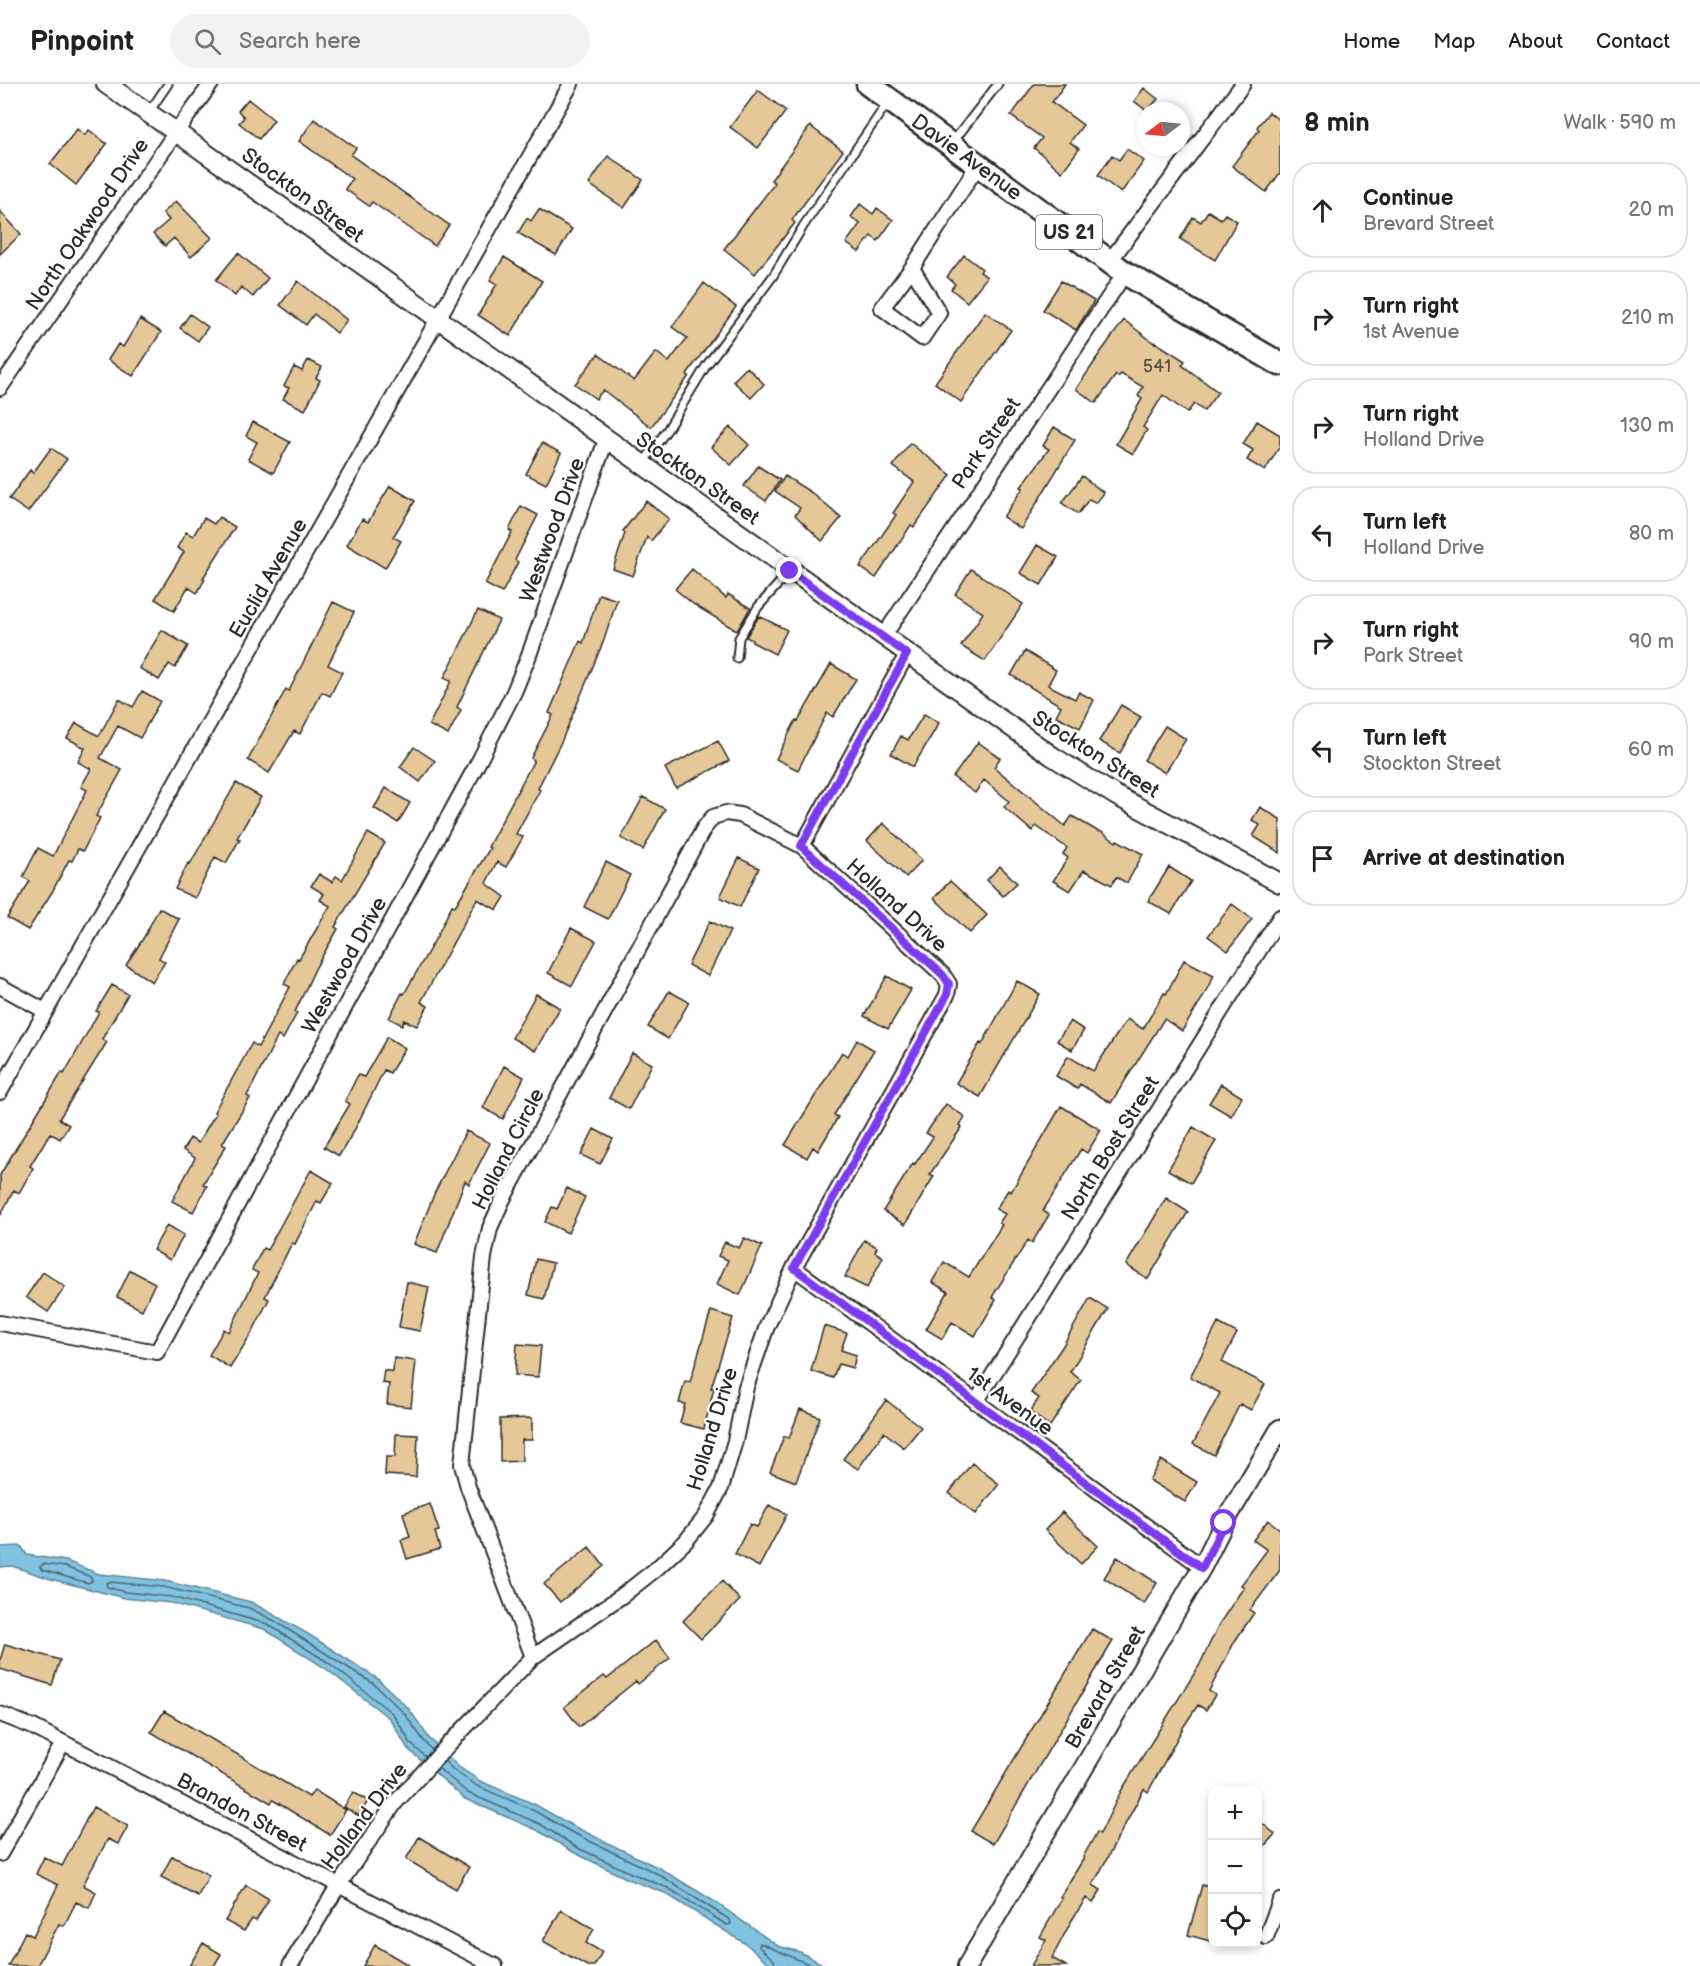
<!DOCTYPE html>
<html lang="en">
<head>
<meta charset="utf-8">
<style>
	body { margin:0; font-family:"Balsamiq Sans",sans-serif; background:#f2f2f2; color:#222 }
	.controls { position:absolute; right:18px; bottom:18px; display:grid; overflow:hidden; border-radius:12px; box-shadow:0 3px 9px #0003 }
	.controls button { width:54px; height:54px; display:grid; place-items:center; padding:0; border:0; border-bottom:2px solid #e0e0e0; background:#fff; color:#222; font:30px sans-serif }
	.compass { position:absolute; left:1136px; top:18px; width:54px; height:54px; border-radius:50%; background:#fff; box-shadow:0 3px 9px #0003; rotate:254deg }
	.stop { position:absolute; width:18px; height:18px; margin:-14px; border:4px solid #7c3aed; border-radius:50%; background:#fff }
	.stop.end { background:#7c3aed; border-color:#fff; box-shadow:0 2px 6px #0008 }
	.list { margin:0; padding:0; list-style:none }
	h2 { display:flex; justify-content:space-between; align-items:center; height:78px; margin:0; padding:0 24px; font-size:26px }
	h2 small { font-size:20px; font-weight:400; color:#767676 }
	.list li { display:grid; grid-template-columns:39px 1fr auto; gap:18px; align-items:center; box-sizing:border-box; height:96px; margin:0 12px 12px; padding:0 12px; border:2px solid #e0e0e0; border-radius:24px }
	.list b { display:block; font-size:22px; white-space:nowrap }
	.list p { margin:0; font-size:20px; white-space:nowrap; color:#767676 }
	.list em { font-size:20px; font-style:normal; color:#767676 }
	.icon { flex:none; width:33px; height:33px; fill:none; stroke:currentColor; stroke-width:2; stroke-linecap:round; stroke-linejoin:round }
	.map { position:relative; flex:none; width:1280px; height:1882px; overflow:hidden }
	header { display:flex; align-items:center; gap:36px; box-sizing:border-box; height:84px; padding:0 30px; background:#fff; border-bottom:2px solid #e0e0e0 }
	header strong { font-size:28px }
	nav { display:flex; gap:33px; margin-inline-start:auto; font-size:21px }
	.search { width:420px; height:54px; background:#f2f2f2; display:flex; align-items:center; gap:15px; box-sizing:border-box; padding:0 21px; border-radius:33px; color:#767676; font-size:22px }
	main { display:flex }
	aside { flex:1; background:#fff }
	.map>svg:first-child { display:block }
</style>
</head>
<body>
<header>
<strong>Pinpoint</strong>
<div class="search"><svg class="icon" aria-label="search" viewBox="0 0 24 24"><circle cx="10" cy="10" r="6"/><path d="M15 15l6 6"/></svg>Search here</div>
<nav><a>Home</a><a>Map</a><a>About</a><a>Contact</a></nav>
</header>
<main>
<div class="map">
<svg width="1280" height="1882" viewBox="0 0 1280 1882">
	<rect width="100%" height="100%" fill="#fff"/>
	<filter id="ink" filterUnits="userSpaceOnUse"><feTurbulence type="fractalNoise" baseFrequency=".0167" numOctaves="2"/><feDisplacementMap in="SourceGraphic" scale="12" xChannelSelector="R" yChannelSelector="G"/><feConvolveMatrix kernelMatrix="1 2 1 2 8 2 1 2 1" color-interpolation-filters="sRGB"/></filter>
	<g filter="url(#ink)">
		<path fill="#80c2e0" stroke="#5e8698" stroke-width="1.5" d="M21,1462L27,1471L66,1477L99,1490L165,1497L251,1518L308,1550L378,1595L409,1625L429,1654L459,1683L480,1697L534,1720L573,1742L661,1785L712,1816L778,1862L800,1868L826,1882H772L746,1860L665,1809L628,1795L573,1768L537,1746L465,1715L408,1665L390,1635L325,1584L264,1545L171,1519L124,1514L51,1495L12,1482L0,1483V1463Z"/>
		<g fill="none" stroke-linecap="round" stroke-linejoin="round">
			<path stroke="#4d6773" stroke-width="1.5" d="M43,1480L65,1483L91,1493L92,1497L88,1499L42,1486L40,1483Z
				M426,1673L412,1661L393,1630L329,1579L267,1540L172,1513L125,1508L107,1503L106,1499L109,1498L164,1503L249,1524L273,1536L374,1600L404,1629L424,1657L432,1666
				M438,1684L468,1709L540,1740L576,1763L631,1789L668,1804L727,1841L731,1840L730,1836L658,1790L571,1748L531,1725L477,1702L456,1688L444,1677
				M775,1882L774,1876L759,1863L760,1859L813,1882"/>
		</g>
		<path fill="#e5c798" stroke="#2b2b2b" stroke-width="1.5" d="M1034,0H1065L1052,18L1083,41L1070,58L1079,65L1062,88L1034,64L1042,54L1011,32Z
			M1144,4L1158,15L1147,27L1134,17Z
			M758,6L786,27L758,64L730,43Z
			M248,15L274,36L259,55L239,39L244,33L238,27Z
			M1269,28L1280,37V89L1266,108L1232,82L1259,46L1257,43Z
			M314,35L356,64L351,71L449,141L435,162L372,118L369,122L345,105L352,95L299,57Z
			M810,42L843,67L792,136L795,139L755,190L724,165L775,99L771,96Z
			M77,45L85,51L89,46L107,60L76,101L50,80Z
			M1127,65L1144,77L1121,109L1098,91L1112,71L1119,76Z
			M608,72L643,96L624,124L589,100Z
			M176,117L212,154L191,173L174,154L165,162L153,150L169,136L163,129Z
			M860,120L873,130L877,124L893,136L878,157L871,152L859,168L846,159L860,140L851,133Z
			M539,125L572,145L556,171L518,149L527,134L531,137Z
			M0,127L21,150L0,170Z
			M1208,127L1221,135L1225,130L1237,137L1215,176L1180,155L1193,133L1201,138Z
			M238,169L268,194L253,213L241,203L235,212L216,196Z
			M964,171L982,185L980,188L987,193L967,218L951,205L955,200L947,193Z
			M504,173L542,197L510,252L478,231L497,200L490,196Z
			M298,197L347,236L337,249L314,230L306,241L280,221Z
			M1061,197L1094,217L1076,246L1043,226Z
			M704,199L736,223L687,290L689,292L651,343L603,306L596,315L575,300L598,270L634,297L656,268L669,278L687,254L672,243Z
			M985,228L1011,246L961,318L935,299Z
			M190,230L208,243L198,257L180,244Z
			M140,235L161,248L133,292L108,276L118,260L123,263Z
			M1124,236L1154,259L1155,258L1185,277L1182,281L1218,308L1204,327L1194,320L1187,329L1163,311L1143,343L1147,346L1133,370L1116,360L1142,315L1138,312L1143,303L1121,290L1118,293L1116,291L1096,319L1076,305L1096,276H1095Z
			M308,276L322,283L316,294L320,296L305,326L283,315L289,304L284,302L294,283L302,287Z
			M747,283L764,300L751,314L733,297Z
			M1257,337L1280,351V362L1265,387L1247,376L1253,366L1243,360Z
			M253,338L290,358L273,389L248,375L257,358L246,352Z
			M730,343L749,361L731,381L711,363Z
			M1054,343L1075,356L1021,445L1003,433L1023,404L1021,403L1049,365L1043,362Z
			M542,359L561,369L546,400L526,390Z
			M910,359L951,391L914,443L911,441L876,494L860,483L896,431L893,429L914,398L893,382Z
			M51,364L67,375L28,428L9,415L30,386L33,389Z
			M758,382L780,396L766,417L744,402Z
			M785,392L812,409L841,434L822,457L795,431L800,424L775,407Z
			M1082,392L1104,409L1096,419L1089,415L1078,430L1062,419Z
			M390,402L415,417L393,453L401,457L385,484L347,461L362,435L368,438Z
			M646,417L669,435L651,457L647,453L633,492L613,485L625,449L623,447Z
			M521,422L538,431L515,476L518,478L502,509L485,500L512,448L509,446Z
			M219,433L235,443L203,494L205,495L197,509L188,503L174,527L155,515L184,468L177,464L186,448L193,452L204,434L214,440Z
			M1037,461L1058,473L1041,501L1020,489Z
			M692,485L726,514L728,510L750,524L737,547L693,520L675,505Z
			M971,485L1023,520L985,577L961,562L983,529L955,510Z
			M599,510L617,516L604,556L562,656L538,704L540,706L516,750L523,753L506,783L497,778L486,799L505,813L497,826L477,815L421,918L428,922L417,942L404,936L402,941L389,934L402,909L404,910L437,852L452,821L455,822L490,764L488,763L534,676L531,674L553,631L549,629L580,557L583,559Z
			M333,518L354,528L328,581L342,588L330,612L322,608L300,650L294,647L269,689L248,676L286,605L289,607Z
			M478,526L499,536L457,623L461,626L448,651L429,641L451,597L444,594Z
			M759,532L787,546L775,570L752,558V556L746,553Z
			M162,546L188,562L175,584L169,580L159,596L139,584Z
			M1025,567L1056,586L1048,601L1075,615L1079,608L1094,616L1080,644L1056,632L1061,622L1011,591Z
			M831,580L856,595L833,633L827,629L798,686L776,675L796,636L798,637Z
			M142,607L160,617L140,654L118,642L100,674L122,686L96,732L100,734L83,767L78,765L72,777L69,776L52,808L28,846L7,834L30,797L23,793L38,764L53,772L87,706L81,703L91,685L78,678L85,664L67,654L76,639L99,652L119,615L133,623Z
			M1121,621L1141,633L1120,669L1099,657Z
			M924,630L939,639L913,683L891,670L901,652L908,656Z
			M1165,642L1186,655L1165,689L1144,676Z
			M718,657L729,677L676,704L665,684Z
			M978,658L1000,674L994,683L1065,742L1072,732L1099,748L1100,747L1116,758L1117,756L1143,770L1127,799L1116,793L1112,801L1084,786L1070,807L1053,797L1068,774L1063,770L1067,764L1036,742L1032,747L1004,723L1009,717L984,696L975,709L953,693Z
			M414,663L435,677L420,698L400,683Z
			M236,699L261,713L237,754L240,755L226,779L215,773L195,814L175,805L188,779L190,780Z
			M386,704L410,719L398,739L374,724Z
			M643,713L665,725L643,766L621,754Z
			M1260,723L1280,735V769L1253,752L1260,741L1252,736Z
			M883,739L922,776L906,793L867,757Z
			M368,749L385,759L335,843L338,845L316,883L295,928L297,929L283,955L278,952L247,1012L250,1014L222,1060L226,1062L203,1100L207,1102L193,1128L172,1117L195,1074L183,1066L190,1054L198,1059L216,1029L214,1028L252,959L258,963L290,903L284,900L297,874L299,875L330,822L320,816L324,810L311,802L319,790L332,798L336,792L342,796Z
			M739,774L759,784L740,823L720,813Z
			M606,778L630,791L608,835L584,823Z
			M1000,782L1017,799L1003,812L987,796Z
			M1169,783L1191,797L1171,830L1148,817Z
			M950,797L987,831L970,849L934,814Z
			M1232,820L1252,835L1228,867L1208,852Z
			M159,824L179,835L159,874L165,878L152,898L126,881L144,853Z
			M710,837L730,847L708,892L688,881Z
			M571,844L596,857L572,902L548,889Z
			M1184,876L1214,891L1202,915L1182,947L1164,935L1111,1019L1080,1000L1077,1005L1056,992L1068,972L1093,987L1127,935L1143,945L1164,909L1166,910Z
			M887,892L911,906L888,945L864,932Z
			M1017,897L1040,910L980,1013L956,999L980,959L982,960Z
			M112,901L128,910L102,955L107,958L59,1035L69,1041L60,1055L50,1049L30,1082L33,1084L19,1109L14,1106L0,1132V1091L62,988L64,990L99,928L96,927Z
			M669,907L689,918L668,955L648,943Z
			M536,910L560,924L535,967L512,954Z
			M1070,937L1084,946L1072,966L1057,957Z
			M387,953L405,964L390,989L384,986L355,1045L339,1072L324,1063L350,1020L345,1017L358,991L364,993Z
			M857,956L874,966L834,1031L838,1033L818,1067L813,1063L807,1074L785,1061L842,968L848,972Z
			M632,969L652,980L629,1025L609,1014Z
			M504,982L524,993L503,1035L483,1024Z
			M1221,1000L1242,1013L1231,1032L1209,1019Z
			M946,1020L965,1033L960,1041L962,1043L930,1090L934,1092L905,1141L883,1127L913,1079L915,1080L933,1053L926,1049Z
			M1061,1022L1101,1046L1087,1069L1081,1065L1043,1127L1049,1131L1032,1159L1028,1156L992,1213L996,1216L975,1252L952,1238L942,1255L926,1245L948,1208L932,1198L944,1178L969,1193L1002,1141L999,1139L1005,1130L996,1125L1008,1106L1011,1108Z
			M1193,1043L1216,1057L1191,1099L1168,1086Z
			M594,1045L613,1055L600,1080L581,1071Z
			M466,1047L490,1059L469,1100L465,1097L437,1169L414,1160L435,1108Z
			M311,1086L333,1099L321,1119L317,1117L295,1160L292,1159L265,1213L269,1215L253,1247L230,1284L209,1271L224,1245L229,1248L258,1189L252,1186L263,1164L267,1166Z
			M567,1104L585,1113L568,1149L545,1138L552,1123L557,1125Z
			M1166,1114L1188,1128L1148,1195L1126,1181Z
			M167,1141L184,1151L170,1176L153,1166Z
			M744,1154L762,1162L740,1211L717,1200L728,1176L718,1172L725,1158L739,1164Z
			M864,1156L877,1163L875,1168L883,1173L867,1204L845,1193Z
			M536,1175L553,1179L544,1215L528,1211Z
			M130,1186L155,1199L142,1226L117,1213Z
			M43,1188L65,1203L48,1228L26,1213Z
			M407,1198L429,1203L420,1247L399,1243Z
			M1090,1214L1108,1225L1070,1288L1081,1296L1050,1342L1030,1328L1039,1314L1031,1309L1062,1263Z
			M711,1227L733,1234L711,1304H714L704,1345L680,1339L685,1320L679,1319L685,1297L690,1298Z
			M1218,1239L1237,1249L1222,1278L1265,1300L1251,1326L1240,1320L1214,1371L1193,1360L1220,1309L1190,1293Z
			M824,1242L847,1249L841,1266L856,1271L853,1284L838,1280L833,1294L811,1287Z
			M517,1260L541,1262L538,1293L515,1291Z
			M394,1274L416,1277L411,1323L387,1320L389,1300L382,1299L384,1286L393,1288Z
			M886,1316L921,1343L904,1364L884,1348L858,1385L843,1375Z
			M800,1325L820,1333L796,1398L770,1388L784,1352L789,1354Z
			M532,1334V1356H522V1377L500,1378V1335Z
			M396,1350L418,1351L416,1393L385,1391L386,1373H395Z
			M1161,1376L1197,1398L1185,1418L1149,1396Z
			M972,1379L999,1400L976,1430L949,1409Z
			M430,1420L439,1447L435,1448L440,1465L407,1475L401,1456L410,1453L403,1429Z
			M769,1421L787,1430L759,1483L735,1470L750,1440L757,1443Z
			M1062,1428L1098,1462L1081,1480L1045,1446Z
			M1268,1436L1280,1445V1486L1250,1526L1254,1529L1235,1557L1209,1607L1215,1611L1206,1626L1198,1621L1184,1642L1148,1708L1144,1705L1093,1801L1101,1806L1093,1819L1086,1814L1072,1836L1052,1874L1066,1882H1031L1046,1856L1040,1853L1062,1814L1060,1813L1084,1774L1083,1773L1097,1748L1100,1750L1121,1707L1199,1582L1219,1540L1244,1503L1241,1501L1267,1466L1253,1456Z
			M589,1463L604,1482L560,1518L544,1500Z
			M1117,1473L1157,1499L1144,1520L1104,1494Z
			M722,1497L740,1516L701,1555L683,1537Z
			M1092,1545L1113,1557L993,1760L971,1747Z
			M656,1556L670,1574L638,1600L636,1597L579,1643L564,1623L604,1592L607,1595Z
			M5,1560L60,1576L52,1601L0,1585V1576Z
			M164,1627L309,1713L314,1706L346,1726L330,1751L273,1716L271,1719L151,1648Z
			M353,1708L368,1717L359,1732L344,1723Z
			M93,1723L128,1742L118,1760L108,1755L83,1801L96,1808L89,1824L76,1818L64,1842L59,1840L37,1882H8L25,1848L33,1852L58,1801L36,1790L44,1773L62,1782Z
			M1257,1735L1275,1750L1257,1770Z
			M419,1753L469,1783L456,1805L406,1775Z
			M172,1772L209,1791L198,1812L161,1793Z
			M246,1801L269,1815L256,1837L252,1835L244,1847L225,1837Z
			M1202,1801L1212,1804V1849L1210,1857L1188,1851Z
			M561,1826L594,1845L586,1859L602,1868L594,1882H587L543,1857Z
			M203,1859L221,1870L214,1882H189Z
			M375,1861L410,1882H363Z"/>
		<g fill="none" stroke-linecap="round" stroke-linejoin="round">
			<defs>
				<path id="service" d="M149,28L168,0
					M952,59L998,0
					M643,379L667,346L706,282L773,192L804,141L888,18
					M737,574L739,554L758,523L790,487"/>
				<path id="minor" d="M1109,178L1243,0
					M912,184L939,229L922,254L882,224Z
					M912,184L978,81
					M0,304L176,48L211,0
					M883,553L1125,189
					M802,762L907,570
					M0,902L45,927
					M0,1008L571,0
					M794,1184L1202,1483
					M0,1239L157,1268L480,675L514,608L529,571L606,356
					M976,1318L1280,833
					M0,1630L33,1643L495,1882
					M0,1770L63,1659
					M1266,1853L1280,1817
					M290,1882L338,1802L395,1719L449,1660L533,1573L623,1511L656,1485L686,1457L706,1432L721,1404L735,1357L746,1303L767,1242L794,1184L947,911L949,900L943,891L802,762L740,731L726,729L713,733L704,744L502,1117L490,1144L484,1173L462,1381L468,1403L533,1573"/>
				<path id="tertiary" d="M106,0L176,48L1052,672L1115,711L1280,799
					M967,1882L1202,1483L1224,1439L1280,1345"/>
				<path id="primary" d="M868,0L1125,189L1280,280"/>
			</defs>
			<use href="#service" stroke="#2b2b2b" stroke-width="11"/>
			<use href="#minor" stroke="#2b2b2b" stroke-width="18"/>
			<use href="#tertiary" stroke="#2b2b2b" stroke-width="22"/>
			<use href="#primary" stroke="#2b2b2b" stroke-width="27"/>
			<use href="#service" stroke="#fff" stroke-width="7"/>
			<use href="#minor" stroke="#fff" stroke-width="14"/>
			<use href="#tertiary" stroke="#fff" stroke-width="18"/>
			<use href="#primary" stroke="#fff" stroke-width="22"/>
		</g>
	</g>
	<g fill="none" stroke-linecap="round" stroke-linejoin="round" filter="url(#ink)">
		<path stroke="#7c3aed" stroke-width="8" d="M790,487L907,570L801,762L943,891L949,900L947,911L794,1184L1202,1484L1224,1439"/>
	</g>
	<g text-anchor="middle" stroke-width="4.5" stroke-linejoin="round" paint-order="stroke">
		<g font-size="18" fill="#5a5246">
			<text x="1157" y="288">541</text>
		</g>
		<rect fill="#fff" stroke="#6b6b6b" stroke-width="1.5" x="1036" y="131" width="66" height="34" rx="4.5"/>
		<g font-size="20" font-weight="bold" fill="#2b2b2b">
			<text x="1069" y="155">US 21</text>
		</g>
		<g font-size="21" fill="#2b2b2b" stroke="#fff">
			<text transform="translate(967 73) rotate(36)" y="7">Davie Avenue</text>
			<text transform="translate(303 111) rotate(36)" y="7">Stockton Street</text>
			<text transform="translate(87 140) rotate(-56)" y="7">North Oakwood Drive</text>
			<text transform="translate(986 359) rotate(-56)" y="7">Park Street</text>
			<text transform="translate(698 394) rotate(35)" y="7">Stockton Street</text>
			<text transform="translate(552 446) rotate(-70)" y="7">Westwood Drive</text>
			<text transform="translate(268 494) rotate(-60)" y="7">Euclid Avenue</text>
			<text transform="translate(1096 670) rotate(32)" y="7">Stockton Street</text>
			<text transform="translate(897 821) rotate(42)" y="7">Holland Drive</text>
			<text transform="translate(344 881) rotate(-61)" y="7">Westwood Drive</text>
			<text transform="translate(1110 1064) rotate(-58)" y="7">North Bost Street</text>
			<text transform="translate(508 1065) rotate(-63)" y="7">Holland Circle</text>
			<text transform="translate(1010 1317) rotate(36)" y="7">1st Avenue</text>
			<text transform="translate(712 1345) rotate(-73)" y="7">Holland Drive</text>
			<text transform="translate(1105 1603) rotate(-60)" y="7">Brevard Street</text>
			<text transform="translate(242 1728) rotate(28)" y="7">Brandon Street</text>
			<text transform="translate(364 1732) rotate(-53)" y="7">Holland Drive</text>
		</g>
	</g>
</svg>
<div class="controls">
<button>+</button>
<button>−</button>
<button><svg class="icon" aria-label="locate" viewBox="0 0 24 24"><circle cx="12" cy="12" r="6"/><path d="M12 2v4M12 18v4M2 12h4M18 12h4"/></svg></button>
</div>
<svg class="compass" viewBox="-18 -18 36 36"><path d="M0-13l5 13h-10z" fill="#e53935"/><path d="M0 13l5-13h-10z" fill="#767676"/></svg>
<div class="stop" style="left:1224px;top:1439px"></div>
<div class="stop end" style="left:790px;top:487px"></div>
</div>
<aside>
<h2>8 min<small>Walk · 590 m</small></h2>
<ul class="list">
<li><svg class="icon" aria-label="ahead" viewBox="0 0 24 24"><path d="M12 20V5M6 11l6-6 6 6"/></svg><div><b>Continue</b><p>Brevard Street</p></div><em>20 m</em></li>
<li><svg class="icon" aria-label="right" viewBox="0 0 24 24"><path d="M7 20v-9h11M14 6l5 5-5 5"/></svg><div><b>Turn right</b><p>1st Avenue</p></div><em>210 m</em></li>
<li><svg class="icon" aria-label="right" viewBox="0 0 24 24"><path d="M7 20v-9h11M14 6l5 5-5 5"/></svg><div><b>Turn right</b><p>Holland Drive</p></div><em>130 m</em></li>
<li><svg class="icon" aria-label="left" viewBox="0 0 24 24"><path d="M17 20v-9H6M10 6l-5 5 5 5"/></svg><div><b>Turn left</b><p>Holland Drive</p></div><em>80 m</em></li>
<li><svg class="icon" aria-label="right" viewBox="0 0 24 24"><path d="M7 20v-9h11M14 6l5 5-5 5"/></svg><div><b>Turn right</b><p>Park Street</p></div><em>90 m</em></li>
<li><svg class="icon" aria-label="left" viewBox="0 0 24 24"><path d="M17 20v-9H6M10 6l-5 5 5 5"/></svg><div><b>Turn left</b><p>Stockton Street</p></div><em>60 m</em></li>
<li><svg class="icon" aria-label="arrive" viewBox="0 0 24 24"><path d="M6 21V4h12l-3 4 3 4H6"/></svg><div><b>Arrive at destination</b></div></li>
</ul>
</aside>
</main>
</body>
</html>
